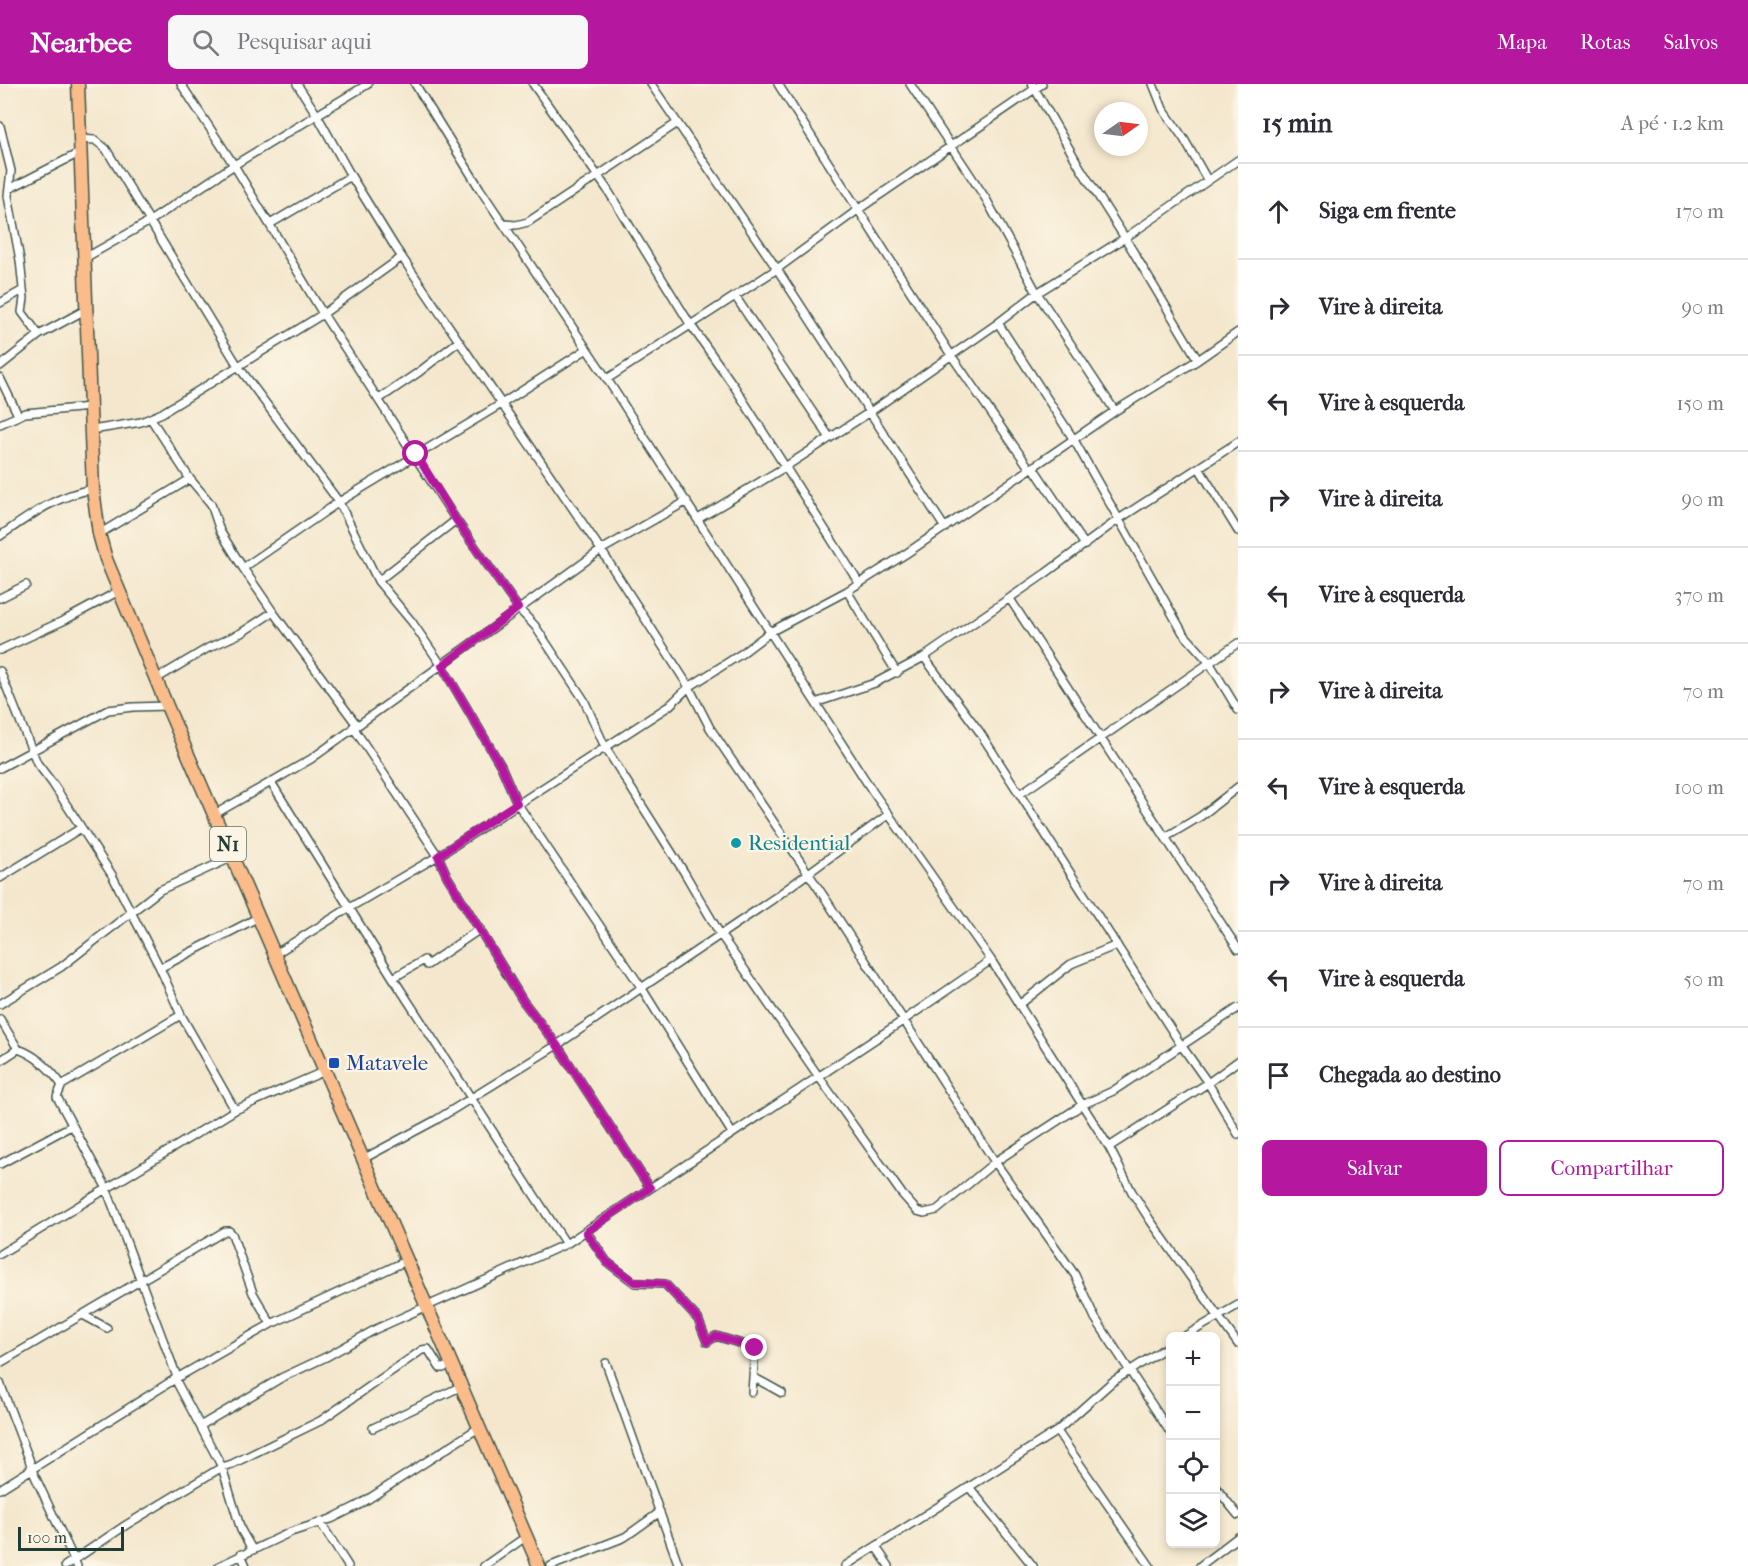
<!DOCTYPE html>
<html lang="pt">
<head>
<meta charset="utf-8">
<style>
	body { margin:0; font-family:"IM FELL French Canon",serif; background:#f7f7f7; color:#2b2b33 }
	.controls { position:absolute; right:18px; bottom:18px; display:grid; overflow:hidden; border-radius:9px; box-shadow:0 3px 9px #0003 }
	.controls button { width:54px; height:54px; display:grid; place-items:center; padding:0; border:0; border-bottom:2px solid #e1e1e2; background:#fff; color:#2b2b33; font:30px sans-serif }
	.compass { position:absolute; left:1094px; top:18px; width:54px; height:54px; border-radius:50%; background:#fff; box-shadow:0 3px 9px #0003; rotate:76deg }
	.scale { position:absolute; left:18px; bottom:15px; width:106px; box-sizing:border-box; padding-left:6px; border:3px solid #1f3d34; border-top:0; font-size:16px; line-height:21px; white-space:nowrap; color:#1f3d34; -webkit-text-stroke:4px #fcf5e5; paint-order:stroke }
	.stop { position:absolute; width:18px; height:18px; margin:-14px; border:4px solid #b5179e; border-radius:50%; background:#fff }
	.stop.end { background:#b5179e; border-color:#fff; box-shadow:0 2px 6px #0008 }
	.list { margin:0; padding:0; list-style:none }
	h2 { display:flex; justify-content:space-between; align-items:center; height:78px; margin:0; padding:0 24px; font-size:26px }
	h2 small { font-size:20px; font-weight:400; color:#7c7c81 }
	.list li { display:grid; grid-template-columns:39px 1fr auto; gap:18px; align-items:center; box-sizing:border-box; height:96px; padding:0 24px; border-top:2px solid #e1e1e2 }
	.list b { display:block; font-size:22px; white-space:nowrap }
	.list em { font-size:20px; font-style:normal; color:#7c7c81 }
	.actions { display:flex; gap:12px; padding:18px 24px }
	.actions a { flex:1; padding:14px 0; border:2px solid #b5179e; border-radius:9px; text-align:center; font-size:21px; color:#b5179e }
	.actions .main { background:#b5179e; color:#fff }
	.icon { flex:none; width:33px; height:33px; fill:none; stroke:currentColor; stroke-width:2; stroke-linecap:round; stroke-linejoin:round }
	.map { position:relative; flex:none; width:1238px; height:1482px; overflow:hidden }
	header { display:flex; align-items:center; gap:36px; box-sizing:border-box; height:84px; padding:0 30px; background:#b5179e; color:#fff }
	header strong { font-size:28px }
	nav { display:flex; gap:33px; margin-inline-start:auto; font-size:21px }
	.search { width:420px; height:54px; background:#f7f7f7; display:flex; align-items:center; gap:15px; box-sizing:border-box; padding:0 21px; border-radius:9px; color:#7c7c81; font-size:22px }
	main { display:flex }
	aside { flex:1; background:#fff }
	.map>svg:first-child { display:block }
</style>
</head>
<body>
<header>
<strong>Nearbee</strong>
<div class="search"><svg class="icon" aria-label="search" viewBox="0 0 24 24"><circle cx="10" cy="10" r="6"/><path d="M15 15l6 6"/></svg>Pesquisar aqui</div>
<nav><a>Mapa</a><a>Rotas</a><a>Salvos</a></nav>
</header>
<main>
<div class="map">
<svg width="1238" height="1482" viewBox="0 0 1238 1482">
	<rect width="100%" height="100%" fill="#fcf5e5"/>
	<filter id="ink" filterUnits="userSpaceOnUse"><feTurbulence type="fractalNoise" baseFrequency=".0167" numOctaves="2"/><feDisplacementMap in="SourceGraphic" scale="12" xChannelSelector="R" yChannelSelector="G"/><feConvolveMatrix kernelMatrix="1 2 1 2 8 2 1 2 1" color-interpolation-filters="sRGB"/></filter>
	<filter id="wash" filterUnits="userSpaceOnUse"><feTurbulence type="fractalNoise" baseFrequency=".008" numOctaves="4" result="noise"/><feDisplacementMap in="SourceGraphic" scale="24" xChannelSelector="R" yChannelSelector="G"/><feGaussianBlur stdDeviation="1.35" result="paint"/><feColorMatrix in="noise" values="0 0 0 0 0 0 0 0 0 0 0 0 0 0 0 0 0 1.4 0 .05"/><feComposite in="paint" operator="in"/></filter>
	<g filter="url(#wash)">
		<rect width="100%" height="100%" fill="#f4e7cd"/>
	</g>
	<g filter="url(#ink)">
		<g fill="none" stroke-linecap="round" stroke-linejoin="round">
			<defs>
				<path id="minor" d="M181,0L234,81L323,230L456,436L518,524L535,542L584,616L605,663L684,788L720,850L819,993L902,1110L917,1127L924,1129L937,1126L995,1078L1082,1021L1113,1007L1238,924
					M297,0L317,31L351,92L395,163L601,466L689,603L710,644L827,817L995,1078L1075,1191L1095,1234L1170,1348
					M415,0L480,105L607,295L873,708L991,876L1109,1063L1132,1108L1150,1136L1238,1260
					M533,0L607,105L690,240L734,302L859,499
					M651,0L777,185L945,444
					M778,0L951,271L1030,385
					M910,0L986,115L1037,209L1115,327
					M1032,0L1081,85L1125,154L1198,276
					M1153,0L1163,25L1184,55L1208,97
					M0,42L11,87L8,112L20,176L24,214L22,228L39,251
					M80,55L95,56L106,65L238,282L339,418L378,497L412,538L442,582L501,682L517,719L641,903L732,1049
					M9,105L81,68
					M270,140L351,92
					M504,140L516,141L528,138L676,40
					M85,174L150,137L234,81L368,0
					M735,212L830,354
					M0,219L23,206
					M998,239L1074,356L1183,549L1209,578L1238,626
					M0,282L39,251L87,225
					M0,294L18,331
					M607,295L777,185L859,125L1042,0
					M379,315L419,288L459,257
					M151,335L190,395L211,420L220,447L243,484L273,528L357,641
					M0,340L25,329L90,323
					M92,346L141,338L162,329L323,230L402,173
					M1033,383L1085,461
					M1199,384L1238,447
					M698,435L785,383L870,328L998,239L1037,209L1125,154L1238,76
					M99,450L190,395
					M0,452C31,431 55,412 93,405
					M243,484L339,418L503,319L587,265
					M378,497L456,436
					M847,507L897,589
					M0,514L26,501
					M1010,515L1238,865
					M0,566L65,536L119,507
					M924,573L979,647L1181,961L1208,999L1238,1050
					M0,587L37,679L53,700L112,791L160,884L181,931L235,1026
					M156,595L208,564L241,549L273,528
					M818,618L875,599L924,573L1046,489L1119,435L1238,358
					M353,643L438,772L447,792L523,917L557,961L650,1104
					M0,684L108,626L133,623L167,622
					M271,698L393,894L566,1160
					M1020,710L1238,559
					M215,730L311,675L601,466L687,417
					M1166,753L1201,732L1238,703
					M0,794L81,744
					M275,870L349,824L438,772L669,622L689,603L741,570L770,548L847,507L907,469L1115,327L1198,276L1238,248
					M160,884L259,833
					M393,894L424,876L427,881L480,845
					M0,920L61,883L160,806L233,773
					M1019,921L1071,880L1117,861
					M0,935L18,965C36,971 51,986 62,1001L57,1013L105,1101L177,1293
					M0,977L18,965
					M62,1001L181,931
					M1109,1063L1208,999L1238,977
					M363,1075L436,1036L557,961L773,815L889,730
					M0,1080L71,1042
					M586,1147L607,1178L635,1199L665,1200L698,1235L707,1258L716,1252L755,1264L752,1308
					M0,1170L235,1026L325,987
					M83,1231L107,1244
					M1185,1252L1238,1221
					M0,1279L225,1147H229L232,1150L253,1209L271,1240
					M606,1279L679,1482
					M753,1293L782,1309
					M175,1295L222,1383L241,1446L252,1465
					M0,1299L29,1375L32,1386L77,1482
					M200,1342L281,1294L328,1272L376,1245L566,1160L904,936L991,876
					M373,1344L462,1302
					M1057,1347L1150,1482
					M969,1403L1033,1482
					M1216,1404L1238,1431
					M0,1405L175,1295L271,1240L408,1176
					M320,1438L348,1482
					M876,1463L889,1482
					M241,1470L246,1482
					M65,1482L126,1441L222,1383L232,1380L320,1337L422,1266L428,1265L440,1284H443L452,1280
					M219,1482L291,1448L331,1435L359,1421L480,1343
					M484,1482L527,1452
					M551,1482L625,1453L660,1428
					M845,1482L1057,1347L1112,1298L1170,1261
					M1200,1482L1238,1453"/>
				<path id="trunk" d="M78,0L93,405L99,450L106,475L167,622L539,1482"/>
			</defs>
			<use href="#minor" stroke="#3f564b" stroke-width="10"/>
			<use href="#trunk" stroke="#3f564b" stroke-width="15"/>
			<use href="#minor" stroke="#fff" stroke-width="7"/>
			<use href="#trunk" stroke="#f9bc8a" stroke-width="12"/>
		</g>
	</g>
	<g fill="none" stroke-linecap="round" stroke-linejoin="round" filter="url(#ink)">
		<path stroke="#b5179e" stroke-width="8" d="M416,370L456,436L518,524L442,582L501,682L517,719L438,772L447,792L523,917L557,961L650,1104L586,1148L607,1178L635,1198L665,1200L698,1235L707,1258L716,1252L755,1264"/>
	</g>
	<circle fill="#0f9aa8" stroke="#fcf5e5" stroke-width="2" cx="736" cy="759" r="6"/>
	<rect fill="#1a4fb4" stroke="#fcf5e5" stroke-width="2" x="328" y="973" width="12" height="12" rx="3"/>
	<g text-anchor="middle" stroke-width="4.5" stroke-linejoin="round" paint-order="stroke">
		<rect fill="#fcf5e5" stroke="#617469" stroke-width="1.5" x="210" y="743" width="36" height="34" rx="4.5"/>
		<g font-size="20" font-weight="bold" fill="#1f3d34">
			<text x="228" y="767">N1</text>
		</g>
		<g font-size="21" fill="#0d838f" stroke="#fcf5e5" text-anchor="start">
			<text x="748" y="766">Residential</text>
		</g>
		<g font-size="21" fill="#164399" stroke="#fcf5e5" text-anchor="start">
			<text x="346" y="986">Matavele</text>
		</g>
	</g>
</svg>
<div class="controls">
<button>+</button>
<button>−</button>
<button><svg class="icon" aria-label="locate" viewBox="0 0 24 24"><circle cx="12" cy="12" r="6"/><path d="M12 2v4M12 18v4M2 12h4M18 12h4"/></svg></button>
<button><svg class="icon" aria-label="layers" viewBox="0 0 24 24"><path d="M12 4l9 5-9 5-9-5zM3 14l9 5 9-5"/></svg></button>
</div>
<svg class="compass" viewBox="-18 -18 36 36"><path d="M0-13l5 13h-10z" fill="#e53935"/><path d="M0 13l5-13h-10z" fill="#7c7c81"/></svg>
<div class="scale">100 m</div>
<div class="stop" style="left:416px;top:370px"></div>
<div class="stop end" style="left:755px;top:1264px"></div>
</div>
<aside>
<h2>15 min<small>A pé · 1.2 km</small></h2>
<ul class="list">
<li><svg class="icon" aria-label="ahead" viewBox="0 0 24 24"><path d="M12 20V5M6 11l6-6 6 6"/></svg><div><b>Siga em frente</b></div><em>170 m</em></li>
<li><svg class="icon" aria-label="right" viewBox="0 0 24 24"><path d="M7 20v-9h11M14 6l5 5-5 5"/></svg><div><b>Vire à direita</b></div><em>90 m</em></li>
<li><svg class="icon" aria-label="left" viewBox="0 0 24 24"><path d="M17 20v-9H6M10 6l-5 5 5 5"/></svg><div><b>Vire à esquerda</b></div><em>150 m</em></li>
<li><svg class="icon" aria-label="right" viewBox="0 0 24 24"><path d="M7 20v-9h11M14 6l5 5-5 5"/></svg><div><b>Vire à direita</b></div><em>90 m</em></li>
<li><svg class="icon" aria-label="left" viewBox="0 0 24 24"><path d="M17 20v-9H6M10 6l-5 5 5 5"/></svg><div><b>Vire à esquerda</b></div><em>370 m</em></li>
<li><svg class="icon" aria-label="right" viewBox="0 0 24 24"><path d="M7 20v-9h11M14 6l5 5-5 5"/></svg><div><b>Vire à direita</b></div><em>70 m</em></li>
<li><svg class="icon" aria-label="left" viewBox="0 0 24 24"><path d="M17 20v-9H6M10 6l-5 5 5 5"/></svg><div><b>Vire à esquerda</b></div><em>100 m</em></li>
<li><svg class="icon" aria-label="right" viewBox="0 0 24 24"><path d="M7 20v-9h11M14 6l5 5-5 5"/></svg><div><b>Vire à direita</b></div><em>70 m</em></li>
<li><svg class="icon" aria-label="left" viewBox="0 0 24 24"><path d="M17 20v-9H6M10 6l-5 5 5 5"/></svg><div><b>Vire à esquerda</b></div><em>50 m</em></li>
<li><svg class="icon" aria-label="arrive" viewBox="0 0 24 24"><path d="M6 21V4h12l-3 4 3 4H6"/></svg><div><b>Chegada ao destino</b></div></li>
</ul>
<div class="actions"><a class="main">Salvar</a><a>Compartilhar</a></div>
</aside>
</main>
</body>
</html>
